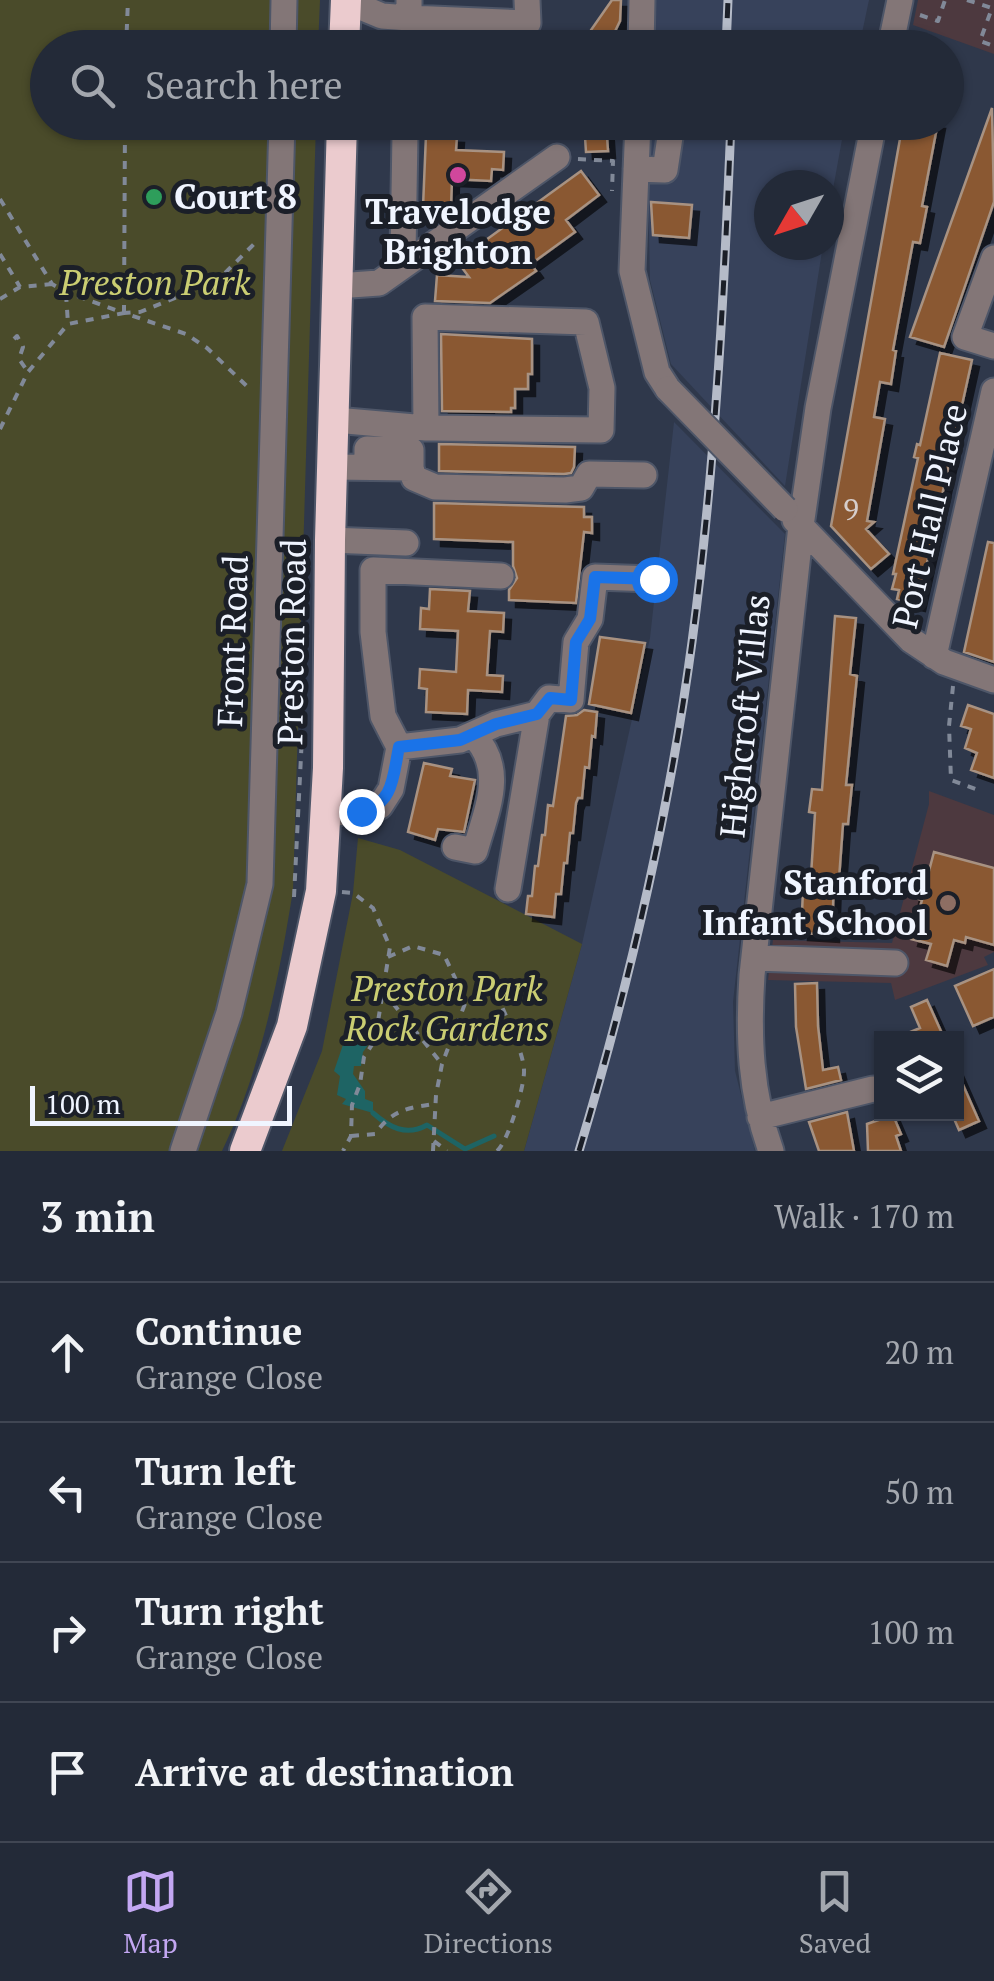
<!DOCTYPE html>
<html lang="en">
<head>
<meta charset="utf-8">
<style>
	body { margin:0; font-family:"PT Serif",serif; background:#2f3643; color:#f1f3f6 }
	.controls { position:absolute; right:30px; bottom:30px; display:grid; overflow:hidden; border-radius:0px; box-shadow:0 2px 8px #0004 }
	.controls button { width:90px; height:90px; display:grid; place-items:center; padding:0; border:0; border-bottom:2px solid #404653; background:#232a38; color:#f1f3f6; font:50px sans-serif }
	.compass { position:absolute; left:754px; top:170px; width:90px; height:90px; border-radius:50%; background:#232a38; box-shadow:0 2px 8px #0004; rotate:231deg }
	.scale { position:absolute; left:30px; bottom:25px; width:262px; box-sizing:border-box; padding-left:10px; border:5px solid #f0f5ff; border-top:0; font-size:28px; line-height:35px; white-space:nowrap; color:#f0f5ff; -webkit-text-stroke:8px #1b1f28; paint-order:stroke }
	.stop { position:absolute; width:30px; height:30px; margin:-22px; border:8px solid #1a73e8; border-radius:50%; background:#fff }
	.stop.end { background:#1a73e8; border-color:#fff; box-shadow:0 2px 10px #0008 }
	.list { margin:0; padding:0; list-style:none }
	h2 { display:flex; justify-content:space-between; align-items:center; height:130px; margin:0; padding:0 40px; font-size:42px }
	h2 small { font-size:32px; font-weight:400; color:#a3a7ae }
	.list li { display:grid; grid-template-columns:65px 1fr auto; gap:30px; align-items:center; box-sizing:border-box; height:140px; padding:0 40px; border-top:2px solid #404653 }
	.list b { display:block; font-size:38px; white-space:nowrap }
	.list p { margin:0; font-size:32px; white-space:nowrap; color:#a3a7ae }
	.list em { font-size:32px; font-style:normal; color:#a3a7ae }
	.icon { flex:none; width:55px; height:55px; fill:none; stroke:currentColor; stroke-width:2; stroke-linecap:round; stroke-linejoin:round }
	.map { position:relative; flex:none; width:994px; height:1151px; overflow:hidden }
	.search { position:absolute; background:#232a38; box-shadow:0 2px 8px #0004; left:30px; right:30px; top:30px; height:110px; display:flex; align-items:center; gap:25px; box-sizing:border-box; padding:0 35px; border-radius:55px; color:#a3a7ae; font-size:38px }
	.sheet { height:690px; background:#232a38 }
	nav { display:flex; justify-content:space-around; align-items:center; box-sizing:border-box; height:140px; border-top:2px solid #404653; background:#232a38; font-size:28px; color:#a3a7ae }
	nav a { display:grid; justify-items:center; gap:5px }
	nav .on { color:#c3a7f2 }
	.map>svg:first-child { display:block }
</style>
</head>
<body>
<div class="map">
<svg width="994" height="1151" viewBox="0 0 994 1151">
	<defs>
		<filter id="shadow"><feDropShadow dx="7" dy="7" stdDeviation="0" flood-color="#0009"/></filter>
	</defs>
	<rect width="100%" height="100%" fill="#2f384b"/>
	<path fill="#37425b" d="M656,0H869L859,47L654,48Z
		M652,123H845L829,211V185H769V245H823L785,486L671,364L650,280L648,186Z
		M674,422L785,534L733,1002L735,1071L755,1151H524L582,944L650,638Z"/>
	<path fill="#4d393f" d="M918,0H994V54L913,25Z
		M929,791L994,815V952L984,957L988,965L895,1000L891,983L768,980L773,940L892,943L929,804Z"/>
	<path fill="#4a4b2a" d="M0,0H320L318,47L48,48V122L316,123L293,890C279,978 261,1070 222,1151H0Z
		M358,838L400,850L582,944L524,1151H282L322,1051L353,893Z"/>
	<path fill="#1e6464" d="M366,1027L365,1034L371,1041L363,1052L361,1066H354L353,1074L365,1091V1099L373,1102V1113L342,1104L346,1099L337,1095L340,1076L334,1071L347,1033Z"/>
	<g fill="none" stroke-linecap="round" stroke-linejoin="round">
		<path stroke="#1e6464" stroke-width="5" d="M373,1113C389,1127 406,1137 427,1125L465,1149L494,1136"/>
	</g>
	<path fill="#8a5932" stroke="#a89282" stroke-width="2.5" filter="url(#shadow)" d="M612,0H621L620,21L607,48H585L591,30Z
		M992,108L994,202L944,347L910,337Z
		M584,122H606L608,151L586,152Z
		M903,122H938L922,206L927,207L920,243L913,242L893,350L896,351L891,384L880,382L874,417L885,419L867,521L874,522L866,529L889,554L871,569L831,526Z
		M426,135L457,136L456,150L504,152L503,170L492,169L491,181L452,179L451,208L423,207Z
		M581,171L599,195L566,220L575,232L531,264L536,271L490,303L435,301L437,275L469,277L457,261Z
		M651,202L692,205L689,238L653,235Z
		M441,334L532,339V374H528V389H515V408H511V412L442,411Z
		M940,353L972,360L918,604L897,599L899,590L892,589L896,574H893L918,458L914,457L917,444L920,445Z
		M439,444L575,447L574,467L571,473L564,474L439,471Z
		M434,503L584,507V517H592V533L584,532L576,603L509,600V590L517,578L513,566V542L434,539Z
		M988,542L994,543V662L964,652Z
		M430,589L470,591L468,611L504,613L503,632L490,631L487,675L503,676L502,692L468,690L467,714L426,712L427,689L419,688L420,669L456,672L458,631L420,629L421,608L429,609Z
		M835,616L856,618L850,674L857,676L846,785H852L848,824H843L839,879H834L832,935L801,933L803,891H810L815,813L809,812L812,789L822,790Z
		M600,637L645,643L631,713L589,704Z
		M968,705L994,714V778L971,770L977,753L965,748L971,729L961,726Z
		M584,710L597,712L595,737L592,736L589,768L585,767L582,798H578L576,803L573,833H570L567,863H564L561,894H556L554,917L526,914L528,896H532L535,866H538L542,835H545L548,805L553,806L566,716L577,715Z
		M424,763L452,769L450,776L475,780L464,832L438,829L435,840L408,832Z
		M934,852L994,868V945L966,937L965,943L954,940L947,966L926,960L931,944L911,939L922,900L912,897L915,883L925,886Z
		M994,969V1017L973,1026L955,986Z
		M817,983L818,1026L823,1070L838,1067L841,1080L806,1089L796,1027L795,984Z
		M927,1000L944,1038H896L920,1028L911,1007Z
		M956,1069L979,1121L959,1130L952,1114H956Z
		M847,1112L854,1151H819L809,1122Z
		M893,1115L901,1134L896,1136L901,1151H868L867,1124Z"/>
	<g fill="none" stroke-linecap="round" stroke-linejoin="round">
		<defs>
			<path id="minor" d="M346,1L382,16L409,18V0
				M409,18L528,23L527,0
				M283,48L284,0
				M641,48L642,0
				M890,48L900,0
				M638,122L632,271L657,372L668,389
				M405,134L403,254L408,262
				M636,169L665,170L670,137
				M994,258L965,337L994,346
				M337,286L379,283L557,157
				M335,420L426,428H433L601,430L602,388L586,322L425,317L426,428
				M333,467L411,468L414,478L435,487L565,490L581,488L589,474L644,475
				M367,467V449L411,450V468
				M795,520L911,640L944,662L994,680
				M330,540L406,543
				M934,656L994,391
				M399,747L460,740L496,724L537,714
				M326,815L380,806L391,789L399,747L383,716L373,632V570L501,576
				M455,847L475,851C486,811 507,769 473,735
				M508,889L537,714L549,698L571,700L576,642L590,619L595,577L654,579
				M754,958L895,963
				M760,1117L873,1089
				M183,1151L229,1013L260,884L282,122
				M771,1151C750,1093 748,1036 752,975L801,526L818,408L874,122"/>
			<path id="highway" d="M344,48L346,0
				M245,1151L292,1026L321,891L328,768L330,540L342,122"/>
		</defs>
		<use href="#minor" stroke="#4e5668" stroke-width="29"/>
		<use href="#highway" stroke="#4e5668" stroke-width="34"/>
		<path stroke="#818998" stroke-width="4" stroke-dasharray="8 8" stroke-linecap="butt" d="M967,0L992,8L980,41L994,46
			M920,15L938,21L945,0
			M126,48L128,0
			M558,137L559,122
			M578,159L613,161L612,191
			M0,199L52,284L66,292L124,313L140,312L217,281L259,239
			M0,254L20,287
			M66,294L68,324
			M0,299L20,287L52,284
			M124,313L125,122
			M14,339L17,336L23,347L19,359L28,372
			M0,429L28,372L68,324L124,313L186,334L207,348L252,391
			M953,686L949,726L951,780L978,790
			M342,892L353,893L373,908L390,947L375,1040L364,1057L360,1084L352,1105L351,1136L343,1151
			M294,897L302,736
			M388,957L413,946L444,955L466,1001
			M383,991L442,1064
			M351,1136L375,1134C392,1110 407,1108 434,1104
			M434,1141L447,1151
			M433,1151L436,1095L442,1064L466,1001L494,988C501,1006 524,1052 524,1070C525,1085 508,1142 497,1151"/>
		<use href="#minor" stroke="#837677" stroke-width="25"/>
		<use href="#highway" stroke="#ebcbce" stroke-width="30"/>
		<defs>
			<path id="rail" d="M726,48L728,0
				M579,1151C629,985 669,814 692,642C715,470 724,296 731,122"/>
		</defs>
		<use href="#rail" stroke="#b5bbc8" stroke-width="9"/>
		<use href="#rail" stroke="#1b1f28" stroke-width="5" stroke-dasharray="15" stroke-linecap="butt"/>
		<defs>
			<path id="minor-bridge" d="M668,389L785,509"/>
		</defs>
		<use href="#minor-bridge" stroke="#4e5668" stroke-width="29" stroke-linecap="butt"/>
		<use href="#minor-bridge" stroke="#837677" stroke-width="25"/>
	</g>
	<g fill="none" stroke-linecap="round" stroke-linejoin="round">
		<path stroke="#1a73e8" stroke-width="12" d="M361,811C394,805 393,775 399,747L460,740L496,724L537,714L550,698L571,700L576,642L590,619L595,577L654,579"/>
	</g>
	<circle fill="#d1479c" stroke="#1b1f28" stroke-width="4" cx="458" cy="175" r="10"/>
	<circle fill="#2e9e5b" stroke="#1b1f28" stroke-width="4" cx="154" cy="197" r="10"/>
	<circle fill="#8d6e63" stroke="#1b1f28" stroke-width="4" cx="948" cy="903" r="10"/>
	<g text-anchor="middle" stroke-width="10" stroke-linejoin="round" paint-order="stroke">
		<g font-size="30" fill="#d6cecc">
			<text x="851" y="520">9</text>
		</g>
		<g font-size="35" font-weight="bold" fill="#f0f5ff" stroke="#1b1f28" text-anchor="start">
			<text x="174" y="209">Court 8</text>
			<text x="458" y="224" text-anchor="middle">Travelodge<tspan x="458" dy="40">Brighton</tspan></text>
			<text x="928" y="895" text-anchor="end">Stanford<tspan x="928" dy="40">Infant School</tspan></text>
		</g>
		<g font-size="35" font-style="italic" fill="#cacd72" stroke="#1b1f28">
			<text x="155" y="295">Preston Park</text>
			<text x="447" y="1001">Preston Park<tspan x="447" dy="40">Rock Gardens</tspan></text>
		</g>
		<g font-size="35" fill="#f0f5ff" stroke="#1b1f28">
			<text transform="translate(930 516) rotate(-77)" y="12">Port Hall Place</text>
			<text transform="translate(233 641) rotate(-88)" y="12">Front Road</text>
			<text transform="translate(292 642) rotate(-89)" y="12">Preston Road</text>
			<text transform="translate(745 716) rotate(-84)" y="12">Highcroft Villas</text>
		</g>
	</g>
</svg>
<div class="controls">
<button><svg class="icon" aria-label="layers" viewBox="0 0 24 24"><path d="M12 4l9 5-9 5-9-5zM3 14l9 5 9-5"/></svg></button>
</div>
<svg class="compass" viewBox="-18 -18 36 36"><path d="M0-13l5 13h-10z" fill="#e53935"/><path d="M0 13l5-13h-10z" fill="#a3a7ae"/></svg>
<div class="scale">100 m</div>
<div class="stop" style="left:654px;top:579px"></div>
<div class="stop end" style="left:361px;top:811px"></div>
<div class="search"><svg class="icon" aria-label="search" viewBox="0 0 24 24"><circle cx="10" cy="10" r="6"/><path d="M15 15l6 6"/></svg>Search here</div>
</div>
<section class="sheet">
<h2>3 min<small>Walk · 170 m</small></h2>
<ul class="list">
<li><svg class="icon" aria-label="ahead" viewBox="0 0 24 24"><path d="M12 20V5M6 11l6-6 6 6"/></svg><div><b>Continue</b><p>Grange Close</p></div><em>20 m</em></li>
<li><svg class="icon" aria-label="left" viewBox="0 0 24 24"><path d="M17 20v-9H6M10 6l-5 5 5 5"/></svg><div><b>Turn left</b><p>Grange Close</p></div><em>50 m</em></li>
<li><svg class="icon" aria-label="right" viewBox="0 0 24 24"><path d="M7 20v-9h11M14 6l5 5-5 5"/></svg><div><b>Turn right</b><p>Grange Close</p></div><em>100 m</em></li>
<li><svg class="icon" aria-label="arrive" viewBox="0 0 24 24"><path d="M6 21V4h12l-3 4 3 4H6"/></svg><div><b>Arrive at destination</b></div></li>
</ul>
</section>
<nav>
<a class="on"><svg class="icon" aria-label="map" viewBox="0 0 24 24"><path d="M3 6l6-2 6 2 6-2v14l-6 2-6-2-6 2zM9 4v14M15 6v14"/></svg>Map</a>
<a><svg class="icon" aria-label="directions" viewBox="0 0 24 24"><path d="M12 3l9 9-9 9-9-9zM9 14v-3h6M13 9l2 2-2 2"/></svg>Directions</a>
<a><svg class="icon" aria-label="saved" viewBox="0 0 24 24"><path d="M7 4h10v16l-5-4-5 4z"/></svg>Saved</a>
</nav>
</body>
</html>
